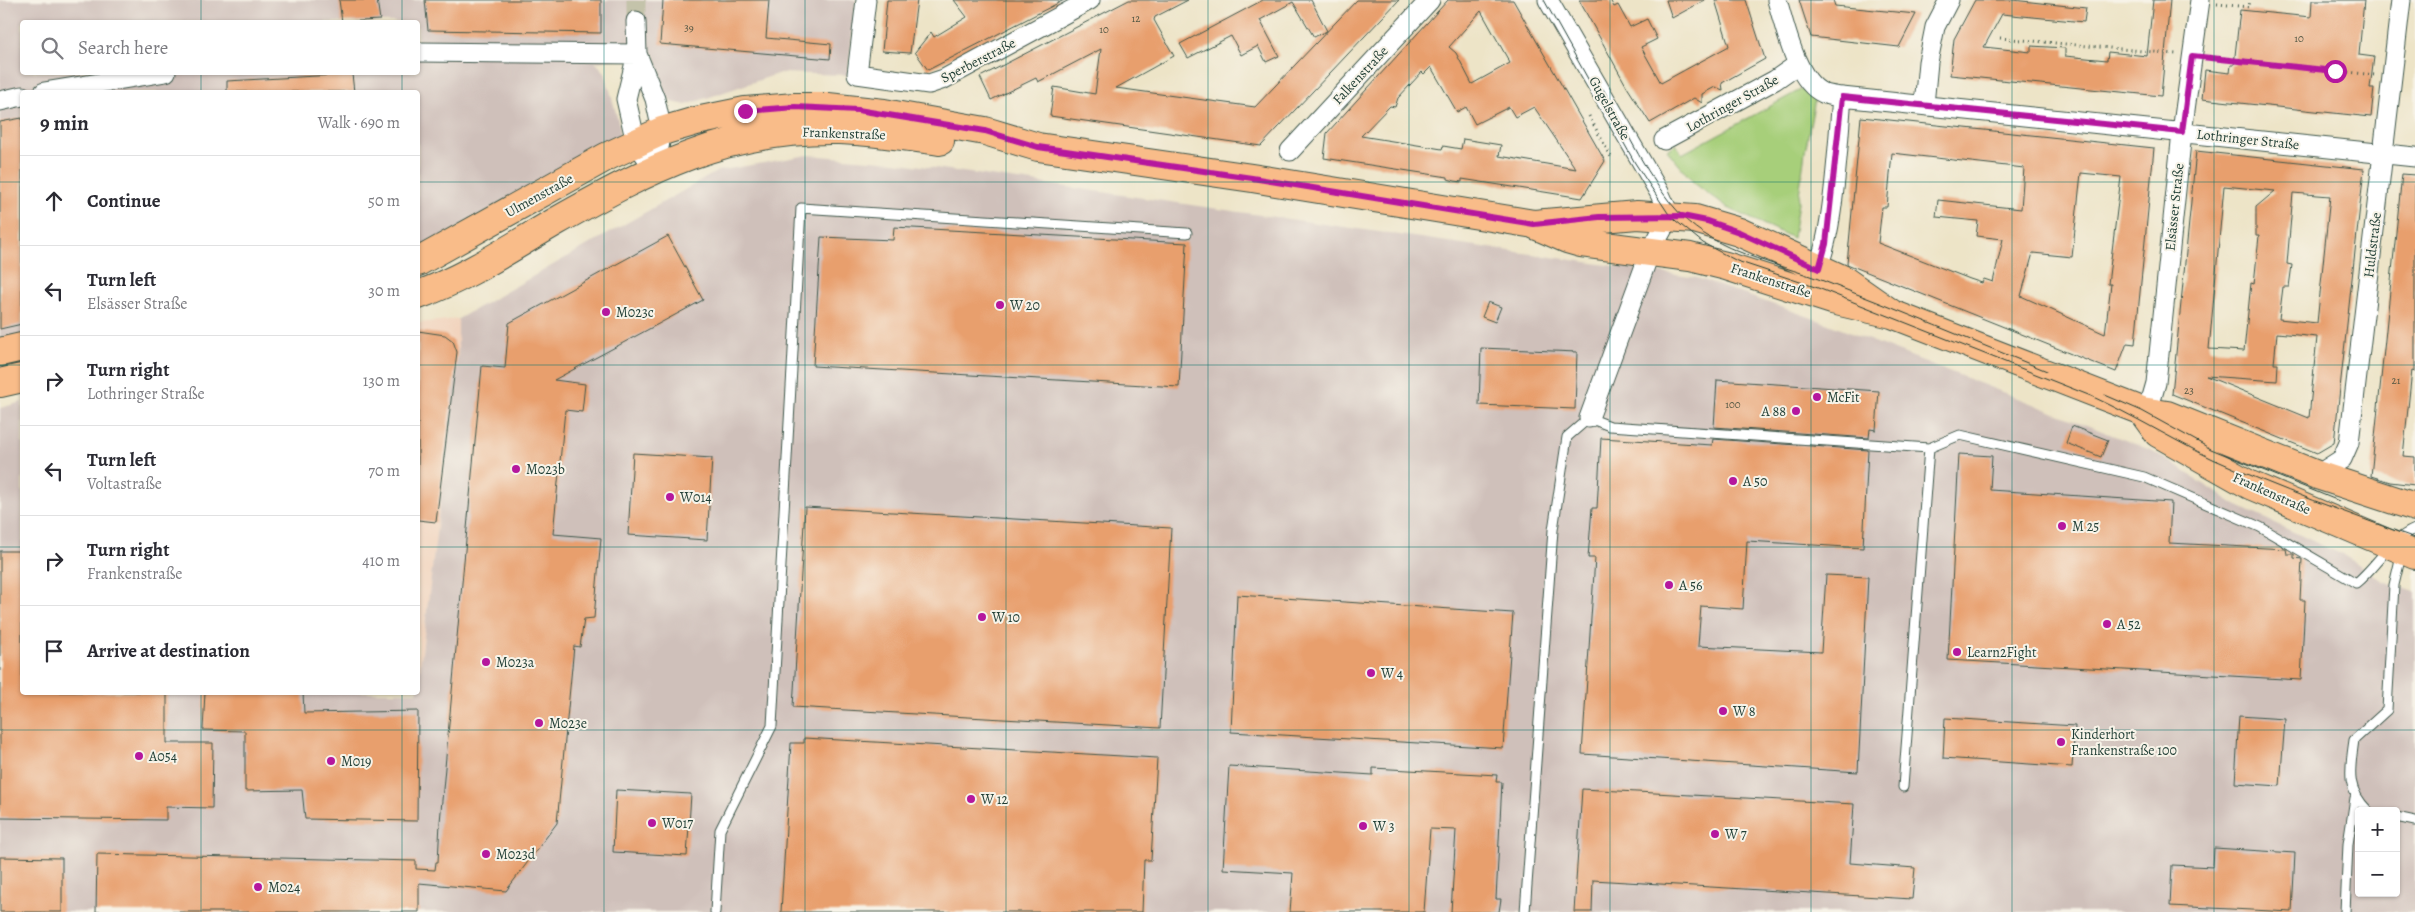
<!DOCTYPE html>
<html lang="en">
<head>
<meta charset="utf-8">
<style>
	body { margin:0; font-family:Alegreya,serif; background:#f2f2f3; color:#2b2b33 }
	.controls { position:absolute; right:15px; bottom:15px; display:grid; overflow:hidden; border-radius:5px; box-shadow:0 1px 4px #0004 }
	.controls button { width:45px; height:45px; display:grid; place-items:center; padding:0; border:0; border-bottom:1px solid #e1e1e2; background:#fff; color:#2b2b33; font:25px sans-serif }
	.stop { position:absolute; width:15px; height:15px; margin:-11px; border:4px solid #b5179e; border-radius:50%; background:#fff }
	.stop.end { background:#b5179e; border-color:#fff; box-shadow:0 1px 5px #0008 }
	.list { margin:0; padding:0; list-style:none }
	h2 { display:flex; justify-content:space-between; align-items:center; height:65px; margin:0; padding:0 20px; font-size:21px }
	h2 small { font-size:16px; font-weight:400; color:#7c7c81 }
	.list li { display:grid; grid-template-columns:32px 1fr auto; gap:15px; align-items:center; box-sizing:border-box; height:90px; padding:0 20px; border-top:1px solid #e1e1e2 }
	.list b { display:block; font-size:19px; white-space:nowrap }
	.list p { margin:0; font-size:16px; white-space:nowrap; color:#7c7c81 }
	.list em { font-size:16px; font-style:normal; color:#7c7c81 }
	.icon { flex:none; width:28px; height:28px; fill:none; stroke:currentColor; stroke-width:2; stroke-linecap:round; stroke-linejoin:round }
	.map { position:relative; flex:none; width:2415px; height:912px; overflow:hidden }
	.search { position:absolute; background:#fff; box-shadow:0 1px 4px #0004; left:20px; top:20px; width:400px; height:55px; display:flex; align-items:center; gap:12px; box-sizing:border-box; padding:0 18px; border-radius:5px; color:#7c7c81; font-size:19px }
	.panel { position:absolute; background:#fff; box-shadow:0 1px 4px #0004; left:20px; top:90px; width:400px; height:605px; border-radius:5px }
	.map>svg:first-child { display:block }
</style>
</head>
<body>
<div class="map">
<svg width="2415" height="912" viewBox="0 0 2415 912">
	<rect width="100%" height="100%" fill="#f7f3e8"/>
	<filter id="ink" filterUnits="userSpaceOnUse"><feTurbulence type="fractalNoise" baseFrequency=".02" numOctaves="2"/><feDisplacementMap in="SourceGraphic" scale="10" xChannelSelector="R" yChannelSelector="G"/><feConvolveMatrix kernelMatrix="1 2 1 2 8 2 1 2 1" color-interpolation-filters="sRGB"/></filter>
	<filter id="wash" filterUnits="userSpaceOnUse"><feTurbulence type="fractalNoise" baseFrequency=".0096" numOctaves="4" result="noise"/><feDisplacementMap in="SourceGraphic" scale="20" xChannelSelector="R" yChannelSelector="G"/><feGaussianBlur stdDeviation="1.12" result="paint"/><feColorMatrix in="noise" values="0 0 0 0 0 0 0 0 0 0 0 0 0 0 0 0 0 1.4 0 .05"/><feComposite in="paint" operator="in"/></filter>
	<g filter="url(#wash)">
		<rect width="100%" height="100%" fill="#ede4c7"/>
		<path fill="#f2d4be" d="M458,319V352L420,669H418V323Z"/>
		<path fill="#cfc0ba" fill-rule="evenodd" d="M0,0H856L848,75L780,73L686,105L672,102L661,91L655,54L595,62L605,72L620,128L619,137L418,252V92H22V338L0,341ZM22,22H418V72H22Z
			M808,155L894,162L1697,278L1818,320L2153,451L2236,505L2349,558L2383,581L2415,592V912H0V408L22,402V692H418V669H420L458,352V319L718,171ZM2359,811H2396V893H2359Z"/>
		<path fill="#a7cf7a" stroke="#638657" d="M1802,89L1815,99L1805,152L1793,238L1726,207L1694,183L1667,150L1676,144L1682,154Z"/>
		<g id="blocks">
			<path fill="#e89f6d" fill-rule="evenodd" d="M339,0H377L380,20L342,22Z
				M425,0H601V33L428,30Z
				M663,0H769L766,38L831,44L830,59L660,44Z
				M887,0H917L910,53L882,51Z
				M954,0H1064L928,70L915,52L931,32L934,37L967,17Z
				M1129,0H1188L1155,17L1154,20L1174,56L1116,88L1255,107L1357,0H1399L1261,146L1050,116L1054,87L1095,94L1101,49L1038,82L1036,78L991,100L980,77Z
				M1263,0H1311L1327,31L1314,37L1293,2L1260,20L1279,56L1266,62L1258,46L1241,55L1231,36L1188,58L1180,44Z
				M1448,0H1513L1605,161L1582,198L1462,179V182L1455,181L1448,179V177L1324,158L1327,133ZM1481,11L1510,63L1472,84L1456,53L1449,47ZM1431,67L1457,112L1466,107L1475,124L1509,107L1515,117L1534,107L1576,169L1499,156L1501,145L1463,139L1461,149L1443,146L1442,149L1361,136L1390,106L1395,107L1398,98L1422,72L1424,74Z
				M1579,0H1610L1614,7L1618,5L1630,27L1647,19L1657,39L1641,47L1661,83L1729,46L1715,0H1746L1765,59L1722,83L1723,90L1715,87L1702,94V103L1694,98L1650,123L1627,87Z
				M1666,0H1705L1672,18Z
				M1799,0H1833L1835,6L1916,14L1899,47L1811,37Z
				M1975,0H2013L2086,8L2084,22L2002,14L1984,47L2031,52V46L2065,48V56L2107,60L2108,52L2147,56L2153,0H2170L2161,96L1950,75L1954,39Z
				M2312,0H2364L2359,55L2374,57L2370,88H2374L2371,117L2202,99L2205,70L2230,73L2231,65H2234L2240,10L2311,17Z
				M352,74L354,92H227V81Z
				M1861,117L2154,148L2135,344L2127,343L2116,372L1847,264ZM1892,153L2024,168L2021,209L1938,200L1936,217L1978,221L1976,236L2003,239L1993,282L1984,279L1982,283L1970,279L1878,243L1882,207H1887ZM2081,173L2121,177L2108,284H2111L2105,334L2021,296L2033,253L2072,257Z
				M22,118V324L0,329V122Z
				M2196,151L2364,169L2334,443L2317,453L2172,394ZM2224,186L2275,191L2256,207V236H2259L2254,284L2251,283L2244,351L2209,349ZM2293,193L2330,196L2317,323L2279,319L2283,287H2289L2292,265L2287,264ZM2277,333L2317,337L2309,418L2206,376L2277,381L2278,364H2274Z
				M2402,174L2415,175V371L2412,370L2403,456L2415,457V485L2390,482L2371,476Z
				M894,227L1187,243L1179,387L813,366L821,237L893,240Z
				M668,236L703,300L554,380L585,384L582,412L565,410L553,534L601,538L594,618L584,619L580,647L574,646L557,823L506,891L419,883V912H96L97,854L416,861V869L435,870L436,862H438L440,822L482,366L505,368L509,323Z
				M1488,302L1501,307L1495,322L1482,317Z
				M418,331L445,335L453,341L457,352L436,522L418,520Z
				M1481,348L1577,352L1575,409L1479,405Z
				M1717,380L1879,391L1876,430L1870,429L1869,438L1714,427Z
				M2072,426L2108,440L2101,457L2066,443Z
				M1601,438L1712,445L1713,439L1868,450L1863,548L1747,541L1743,609L1701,606L1698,646L1821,652L1826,575L1868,577L1858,772L1582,754L1595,558H1588L1592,508H1597Z
				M633,453L712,458L707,540L628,535Z
				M1959,454L1992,456L1990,490L2171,502L2169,543L2286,549L2287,554H2294V558L2302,559L2300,600H2305L2301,680L1948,660Z
				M805,507L1171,528L1160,728L793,707Z
				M0,551H22V692H167V743H213L212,808L166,807V820L0,818Z
				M1237,595L1513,613L1503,748L1231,732Z
				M205,692H303L304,713L418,711L417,821L305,819L302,790L245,791V731L203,730Z
				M2239,716L2285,719L2280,786L2235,783Z
				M1945,718L2075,726L2072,767L1943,758Z
				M804,738L1157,758L1151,860H1144L1142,912H781L791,743H804Z
				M1229,766L1373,775V768L1497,775L1496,782H1502L1496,899H1501L1499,912H1451L1456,830L1430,829L1424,912H1290L1293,873L1223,869Z
				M1582,789L1854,804L1850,863L1915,868L1912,899L1593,880L1592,912H1574Z
				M616,790L691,794L687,856L613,852Z
				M2214,848L2295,853L2292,912L2170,906L2172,865L2213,867Z
				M0,857L62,858V912H0Z"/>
		</g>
	</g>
	<g filter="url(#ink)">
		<use href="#blocks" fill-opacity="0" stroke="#3e564a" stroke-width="1"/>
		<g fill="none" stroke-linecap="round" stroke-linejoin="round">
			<path stroke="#c4c3aa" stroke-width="19" stroke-dasharray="19 9" stroke-linecap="butt" d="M636,0V21"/>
			<defs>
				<path id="lane" d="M1929,448L1960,435L2144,477L2260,527L2356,583C2377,566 2389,540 2415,529
					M2368,811C2345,788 2350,770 2354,740L2387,710L2394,585L2402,551
					M2396,817L2415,821
					M715,912L720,830L772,726L801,208L1187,233
					M1525,912L1553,530L1567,437L1589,418L1610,426L1929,448L1903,787
					M2345,912L2348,844L2355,798"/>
				<path id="street" d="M866,0L857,74L929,84L944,79L1090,0
					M1548,0L1659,192L1670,216L1650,252L1589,418
					M1777,0C1785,26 1796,81 1823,93C1829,96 1836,96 1842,97C1838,137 1834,252 1811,278
					M636,21L637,54L626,99L636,143L655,169
					M418,52L637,54
					M637,54L655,99L662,131L655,169
					M44,92L166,72
					M1842,97L2415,157
					M0,101L22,96
					M1924,105L1928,62L1935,27L1949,0
					M1664,140L1775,80L1798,64
					M1290,151L1430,0
					M2142,411L2152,397L2156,383L2182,132L2200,0
					M2317,475L2342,459L2349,443L2401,0"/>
				<path id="primary" d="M1535,225L1567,239L1581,243L1690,257L1726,266L1832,300L1892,314L2142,411L2167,415L2317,475L2415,507
					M418,262L606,157L662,131L696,121L745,111L795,107H828L884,113L985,131L1038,147L1252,178L1534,224L1637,215L1695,219L1739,232L1842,279L1892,314
					M418,295C466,278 510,248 555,222C649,169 726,128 838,130C872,131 906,137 940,141
					M0,352L22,347
					M0,383L22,378
					M2142,411L2158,433L2250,485L2415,555"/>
			</defs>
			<use href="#lane" stroke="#3e564a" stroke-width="11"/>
			<use href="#street" stroke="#3e564a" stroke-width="21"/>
			<use href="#primary" stroke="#3e564a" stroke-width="30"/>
			<path stroke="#3e564a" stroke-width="3" stroke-dasharray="1 4" stroke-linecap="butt" d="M2217,4L2249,7L2250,0
				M2000,38L2176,54
				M2209,57L2375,75
				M1589,116L1611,157"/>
			<use href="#lane" stroke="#fff" stroke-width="9"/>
			<use href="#street" stroke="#fff" stroke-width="19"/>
			<use href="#primary" stroke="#f9bc89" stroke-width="28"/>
			<path stroke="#1f3d34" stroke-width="1" d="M1544,0L1635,163L1670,216L1703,243L1737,261L1818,288L2091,396C2133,415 2171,439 2213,459C2279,489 2348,513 2415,538
				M1603,89C1627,131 1648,180 1681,215C1718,253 1774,262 1821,280C1897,309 1972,341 2047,371
				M2105,395L2142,411L2211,449L2339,501"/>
		</g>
	</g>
	<g fill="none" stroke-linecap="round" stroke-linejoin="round" filter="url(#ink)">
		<path stroke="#b5179e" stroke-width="6" d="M745,111L795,107L858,110L985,131L1038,147L1252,178L1534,224L1599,217L1682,216L1707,221L1739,232L1819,269L1826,244L1842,97L2182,132L2192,56L2335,71"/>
	</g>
	<path fill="none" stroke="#0f766e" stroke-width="1" stroke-opacity="0.55" d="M201,0V22M402,0V22M604,0V912M805,0V912M1006,0V912M1208,0V912M1409,0V912M1610,0V912M1811,0V912M2012,0V912M2214,0V912M201,72V92M402,72V92M0,182H22M418,182H2415M0,365H22M418,365H2415M0,547H22M418,547H2415M201,692V912M402,692V912M0,730H2415"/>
	<g fill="#b5179e" stroke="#f7f3e8" stroke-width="2">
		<circle cx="1000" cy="305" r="5"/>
		<circle cx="606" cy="312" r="5"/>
		<circle cx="1817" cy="397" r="5"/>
		<circle cx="1796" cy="411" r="5"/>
		<circle cx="516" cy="469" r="5"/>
		<circle cx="1733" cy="481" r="5"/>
		<circle cx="670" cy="497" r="5"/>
		<circle cx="2062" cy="526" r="5"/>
		<circle cx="1669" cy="585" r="5"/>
		<circle cx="982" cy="617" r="5"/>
		<circle cx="2107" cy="624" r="5"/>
		<circle cx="1957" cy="652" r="5"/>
		<circle cx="486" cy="662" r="5"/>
		<circle cx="1371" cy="673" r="5"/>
		<circle cx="1723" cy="711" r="5"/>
		<circle cx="539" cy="723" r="5"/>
		<circle cx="2061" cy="742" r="5"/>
		<circle cx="139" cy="756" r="5"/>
		<circle cx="331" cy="761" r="5"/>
		<circle cx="971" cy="799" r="5"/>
		<circle cx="652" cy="823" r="5"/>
		<circle cx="1363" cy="826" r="5"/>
		<circle cx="1715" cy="834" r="5"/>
		<circle cx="486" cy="854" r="5"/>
		<circle cx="258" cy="887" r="5"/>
	</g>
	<g text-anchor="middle" stroke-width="4" stroke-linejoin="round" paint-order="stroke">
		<g font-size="11" fill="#515642">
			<text x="1136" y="22">12</text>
			<text x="689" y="31">39</text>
			<text x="1104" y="33">10</text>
			<text x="2299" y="42">10</text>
			<text x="2396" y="384">21</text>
			<text x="2189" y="394">23</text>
			<text x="1733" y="408">100</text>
		</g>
		<g font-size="14" fill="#1f3d34" stroke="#f7f3e8">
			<text transform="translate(978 60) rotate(-27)" y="5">Sperberstraße</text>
			<text transform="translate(1360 75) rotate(-47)" y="5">Falkenstraße</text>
			<text transform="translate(1732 103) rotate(-29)" y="5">Lothringer Straße</text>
			<text transform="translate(1610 108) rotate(61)" y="5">Gugelstraße</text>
			<text transform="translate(844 133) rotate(2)" y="5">Frankenstraße</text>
			<text transform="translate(2248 139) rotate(6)" y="5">Lothringer Straße</text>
			<text transform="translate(539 195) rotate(-29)" y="5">Ulmenstraße</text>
			<text transform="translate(2174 207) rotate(-84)" y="5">Elsässer Straße</text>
			<text transform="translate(2372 245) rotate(-83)" y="5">Huldstraße</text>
			<text transform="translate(1771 280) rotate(18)" y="5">Frankenstraße</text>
			<text transform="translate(2272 493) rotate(24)" y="5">Frankenstraße</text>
		</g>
		<g font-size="14" fill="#1f3d34" stroke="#f7f3e8" text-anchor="start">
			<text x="1010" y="310">W 20</text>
			<text x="616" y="317">M023c</text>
			<text x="1827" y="402">McFit</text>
			<text x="1786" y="416" text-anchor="end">A 88</text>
			<text x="526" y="474">M023b</text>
			<text x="1743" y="486">A 50</text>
			<text x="680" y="502">W014</text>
			<text x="2072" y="531">M 25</text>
			<text x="1679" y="590">A 56</text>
			<text x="992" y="622">W 10</text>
			<text x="2117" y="629">A 52</text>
			<text x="1967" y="657">Learn2Fight</text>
			<text x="496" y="667">M023a</text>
			<text x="1381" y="678">W 4</text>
			<text x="1733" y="716">W 8</text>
			<text x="549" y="728">M023e</text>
			<text x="2071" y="739">Kinderhort<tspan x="2071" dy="16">Frankenstraße 100</tspan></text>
			<text x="149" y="761">A054</text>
			<text x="341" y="766">M019</text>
			<text x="981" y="804">W 12</text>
			<text x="662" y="828">W017</text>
			<text x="1373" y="831">W 3</text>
			<text x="1725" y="839">W 7</text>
			<text x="496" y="859">M023d</text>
			<text x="268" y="892">M024</text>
		</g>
	</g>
</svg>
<div class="controls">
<button>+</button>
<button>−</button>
</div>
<div class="stop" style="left:2335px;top:71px"></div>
<div class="stop end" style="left:745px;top:111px"></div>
<div class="search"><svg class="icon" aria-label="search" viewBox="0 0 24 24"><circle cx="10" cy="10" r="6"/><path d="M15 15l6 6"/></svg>Search here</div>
<section class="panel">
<h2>9 min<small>Walk · 690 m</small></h2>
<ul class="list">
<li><svg class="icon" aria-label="ahead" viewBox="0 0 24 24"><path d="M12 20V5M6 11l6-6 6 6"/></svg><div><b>Continue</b></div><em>50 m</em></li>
<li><svg class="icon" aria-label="left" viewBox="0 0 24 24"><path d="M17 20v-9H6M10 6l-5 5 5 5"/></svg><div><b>Turn left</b><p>Elsässer Straße</p></div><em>30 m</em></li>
<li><svg class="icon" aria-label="right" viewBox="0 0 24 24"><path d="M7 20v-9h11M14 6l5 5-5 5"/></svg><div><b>Turn right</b><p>Lothringer Straße</p></div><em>130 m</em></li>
<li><svg class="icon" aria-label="left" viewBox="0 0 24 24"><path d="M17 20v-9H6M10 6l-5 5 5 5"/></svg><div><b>Turn left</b><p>Voltastraße</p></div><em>70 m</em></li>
<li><svg class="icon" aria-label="right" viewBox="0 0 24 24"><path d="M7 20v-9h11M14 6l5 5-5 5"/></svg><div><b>Turn right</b><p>Frankenstraße</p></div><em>410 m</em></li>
<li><svg class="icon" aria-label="arrive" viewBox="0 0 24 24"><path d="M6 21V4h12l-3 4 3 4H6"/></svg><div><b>Arrive at destination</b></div></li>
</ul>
</section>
</div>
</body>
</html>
